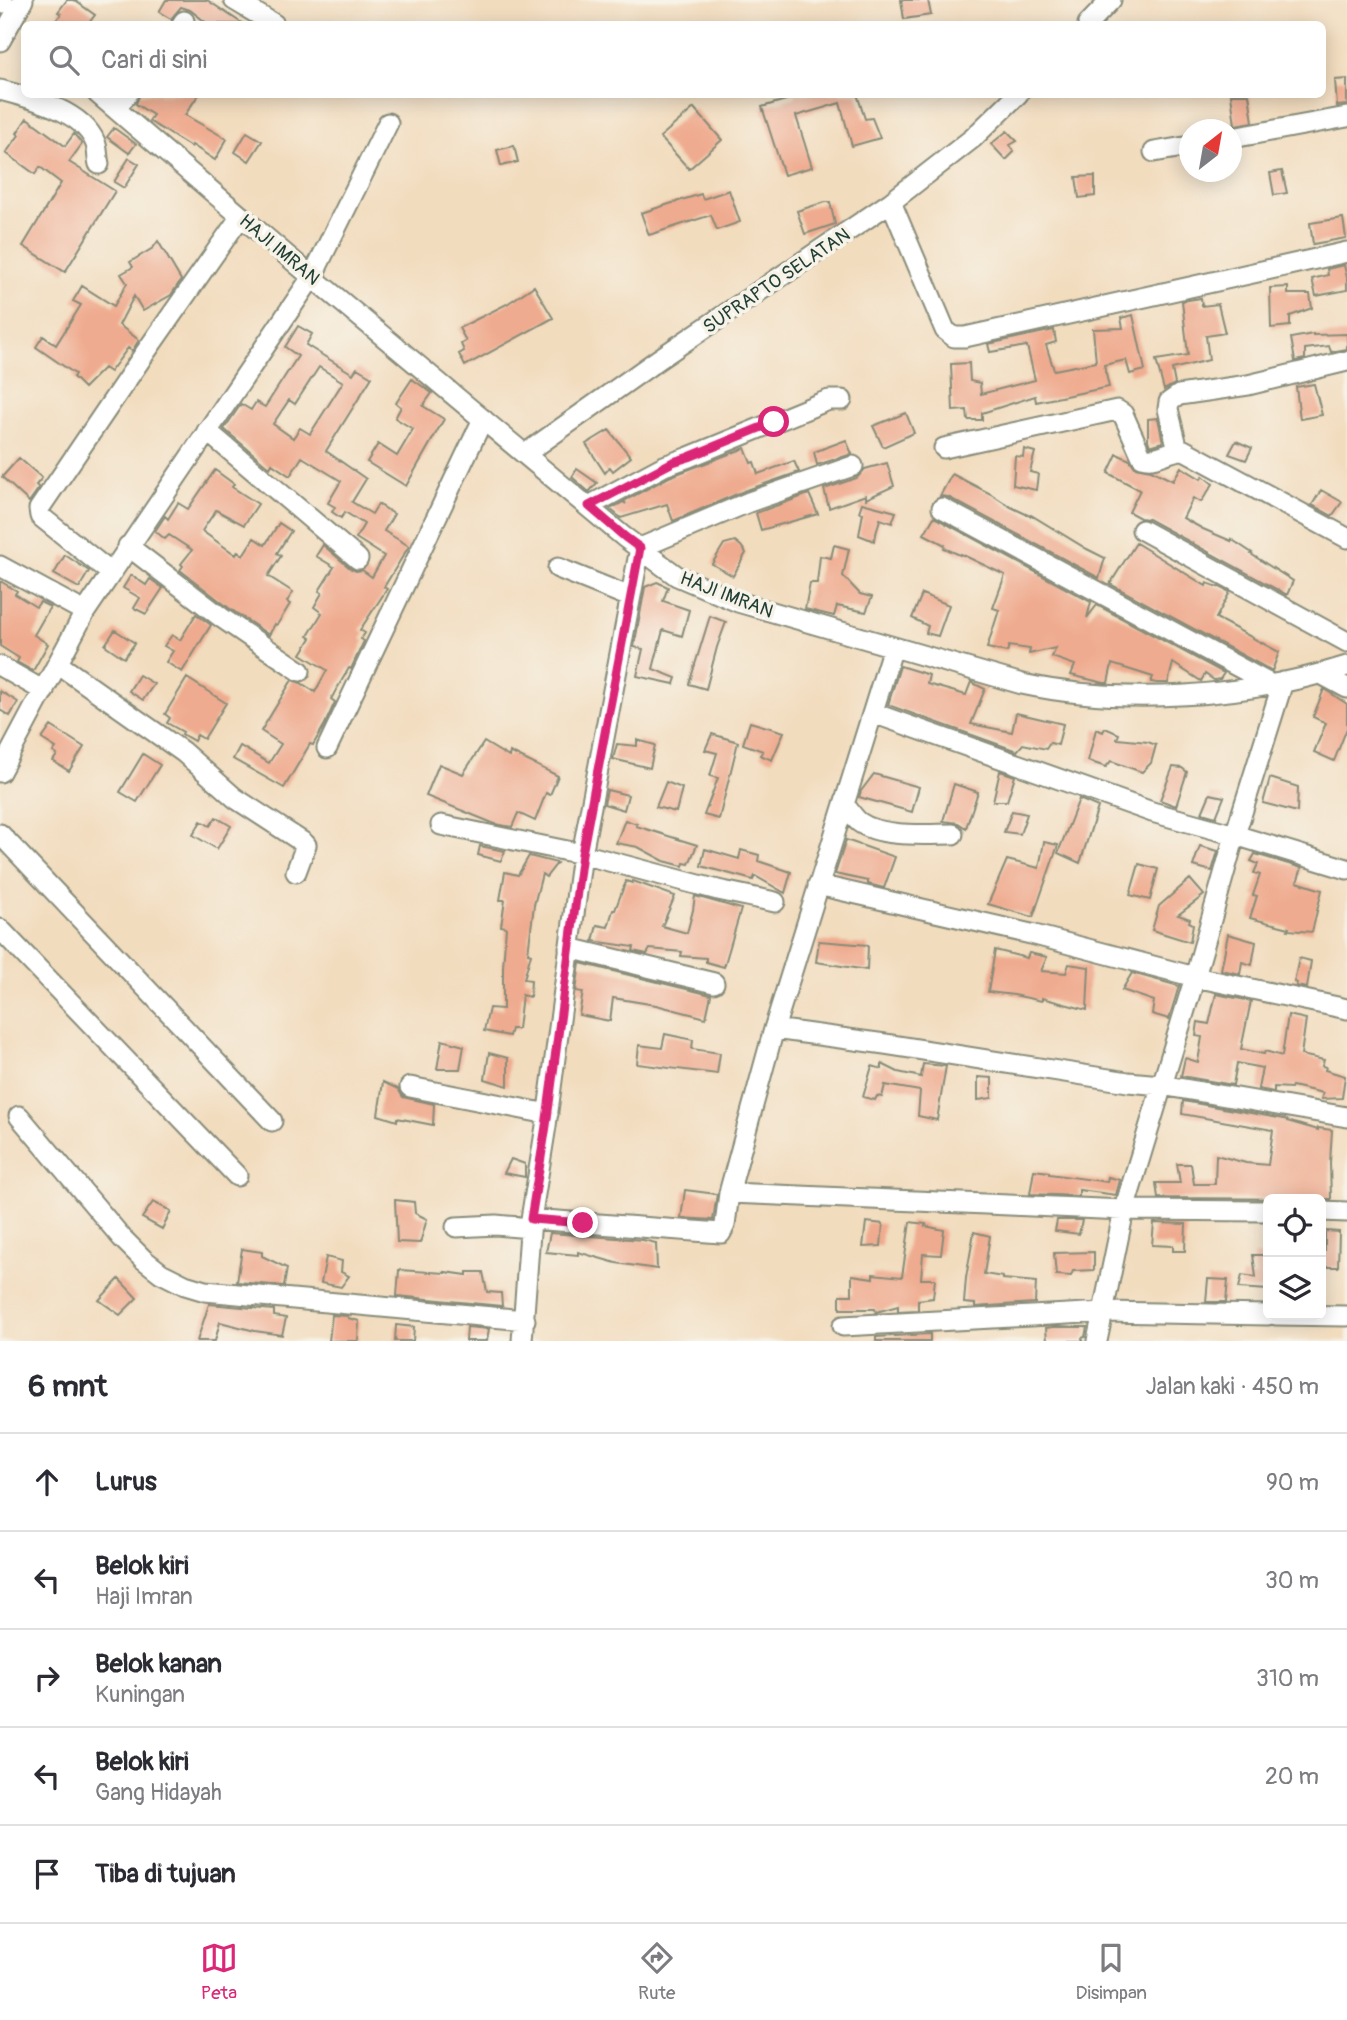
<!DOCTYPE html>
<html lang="id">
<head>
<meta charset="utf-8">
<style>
	body { margin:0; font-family:Pangolin,sans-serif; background:#f2f2f3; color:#2b2b33 }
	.controls { position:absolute; right:21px; bottom:21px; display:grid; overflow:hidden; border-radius:10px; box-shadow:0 4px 18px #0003 }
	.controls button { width:63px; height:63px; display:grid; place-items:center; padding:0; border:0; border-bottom:2px solid #e1e1e2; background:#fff; color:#2b2b33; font:35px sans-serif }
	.compass { position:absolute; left:1179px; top:119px; width:63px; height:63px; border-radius:50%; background:#fff; box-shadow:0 4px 18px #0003; rotate:31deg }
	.stop { position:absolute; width:21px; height:21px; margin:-16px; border:5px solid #db2777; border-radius:50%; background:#fff }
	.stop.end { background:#db2777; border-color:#fff; box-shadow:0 2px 7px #0008 }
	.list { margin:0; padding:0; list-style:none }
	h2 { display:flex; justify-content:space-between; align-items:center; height:91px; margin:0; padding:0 28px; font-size:30px }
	h2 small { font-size:23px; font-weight:400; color:#7c7c81 }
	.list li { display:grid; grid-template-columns:46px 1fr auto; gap:21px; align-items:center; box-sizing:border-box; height:98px; padding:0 28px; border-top:2px solid #e1e1e2 }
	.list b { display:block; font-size:26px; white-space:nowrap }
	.list p { margin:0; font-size:23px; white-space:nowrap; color:#7c7c81 }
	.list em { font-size:23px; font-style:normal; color:#7c7c81 }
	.icon { flex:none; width:38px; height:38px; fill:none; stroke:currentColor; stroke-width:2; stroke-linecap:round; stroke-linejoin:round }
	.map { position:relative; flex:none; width:1347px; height:1341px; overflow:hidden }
	.search { position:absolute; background:#fff; box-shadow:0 4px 18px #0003; left:21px; right:21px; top:21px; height:77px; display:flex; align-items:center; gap:18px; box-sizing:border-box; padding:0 24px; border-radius:10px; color:#7c7c81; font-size:26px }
	.sheet { height:581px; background:#fff }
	nav { display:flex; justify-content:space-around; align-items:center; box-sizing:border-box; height:98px; border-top:2px solid #e1e1e2; background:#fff; font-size:19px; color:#7c7c81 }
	nav a { display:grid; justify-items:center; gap:4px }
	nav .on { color:#db2777 }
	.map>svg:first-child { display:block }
</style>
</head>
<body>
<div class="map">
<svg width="1347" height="1341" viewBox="0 0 1347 1341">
	<rect width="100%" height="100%" fill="#f7f3e8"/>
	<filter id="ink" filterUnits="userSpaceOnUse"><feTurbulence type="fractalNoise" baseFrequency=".0143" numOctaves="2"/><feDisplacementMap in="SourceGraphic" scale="14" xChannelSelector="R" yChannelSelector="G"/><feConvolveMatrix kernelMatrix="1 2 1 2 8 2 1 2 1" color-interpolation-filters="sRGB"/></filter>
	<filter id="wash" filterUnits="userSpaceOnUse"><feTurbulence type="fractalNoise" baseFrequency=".00686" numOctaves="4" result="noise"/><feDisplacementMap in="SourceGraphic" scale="28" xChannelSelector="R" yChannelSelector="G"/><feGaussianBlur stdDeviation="1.57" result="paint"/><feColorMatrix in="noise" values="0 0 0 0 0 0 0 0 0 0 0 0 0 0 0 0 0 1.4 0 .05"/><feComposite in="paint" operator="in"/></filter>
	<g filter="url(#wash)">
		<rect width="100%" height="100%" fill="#f2dcbe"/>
		<g id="blocks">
			<path fill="#efab8f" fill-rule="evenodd" d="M67,0H74L95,15L88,24H53L61,14L58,12Z
				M166,0H207L243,24H208L190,10L181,7L171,19L159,12Z
				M901,0H928L931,15L904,19Z
				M1347,79V105L1337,106L1335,80Z
				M140,94H199L185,115L227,139L215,160L192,145L191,147L149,121L153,115L136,104Z
				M796,94H857L865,119L872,118L880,138L852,146L840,103L796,116L812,167L784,175L762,107L796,97Z
				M1231,94H1249L1253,122L1235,125Z
				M694,108L722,140L689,169L660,137Z
				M27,118L65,146L74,134L82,144L69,162L115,191L65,272L23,246L61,183L40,167L35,174L6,153L19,135L17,133Z
				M114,128L136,144L129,153L107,137Z
				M1007,131L1017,141L1010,145L1014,152L1006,160L991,144Z
				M247,132L262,141L249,161L235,152Z
				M514,146L518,162L501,166L497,150Z
				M129,158L139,164L124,188L114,182Z
				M1282,171L1287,193L1274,195L1270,173Z
				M1095,176V196L1079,198L1076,177Z
				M729,190L740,222L717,230L711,215L649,235L641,213L701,194L703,199Z
				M825,202H830L835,224L805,234L797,211Z
				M1343,218L1346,238L1313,244L1310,223Z
				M158,241L181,280L171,295L143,311L134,296L119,325L139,340L132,351L128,348L110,372L104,368L84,388L73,377L75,374L36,347L43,336L56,345L81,305L73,301L82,286L114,306L127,283L121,274L133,267L130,262L153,248Z
				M1344,265L1347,278V290L1316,296L1312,279L1328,275L1327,269Z
				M534,286L553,318L465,366L459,354L464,351L461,344L466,341L459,328L507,304Z
				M1288,287V294H1310L1312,308L1290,316V326L1271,328L1270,288Z
				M1201,298L1202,306L1218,304L1225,333L1206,336L1209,360L1172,369L1175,384L1164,390L1156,360L1188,355L1182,301Z
				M1133,315L1145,370L1130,374L1126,360L1104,365L1109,387L1036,402L1035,396L982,413V420H968L967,410L953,411L951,364L969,363L970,381L980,383L981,394L1035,380L1027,346L990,352L988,344L1054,330L1056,342L1046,345L1054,370L1096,362L1093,329L1123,328L1121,318Z
				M298,326L312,334L306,345L353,374L357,368L372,377L326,451L366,479L352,502L372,514L378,504L394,514L384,531L409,546L384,587L387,589L360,630L365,633L361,639L364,641L351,669L349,668L331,699L335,702L325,724L313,745L310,744L284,788L233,759L240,746L269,763L281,744L261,731L292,680L301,683L315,692L327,670L301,654L311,638L308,636L322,613L314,607L322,593L319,591L334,567L316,556L323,545L351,569L356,571L362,570L372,577L384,556L356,538L364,524L345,512L341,518L332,512L335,507L328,503L341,481L302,457L290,476L272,464L270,468L224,429L241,404L251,410L256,402L265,407L298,356L285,347ZM319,367L343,382L310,434L300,428L293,438L273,424L289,400L295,404Z
				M1313,334V335L1347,334V349L1331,352L1329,346L1305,349V359L1295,361L1291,338Z
				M412,379L432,393L423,406L444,419L406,486L367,462L378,444L397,456L413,429L395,418L401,407L396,403Z
				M1314,384L1322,415L1300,419L1296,387Z
				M906,413L914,433L883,447L873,426Z
				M1158,418L1163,442L1150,446L1148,440V419Z
				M609,430L631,457L613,471L610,467L605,473L586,444Z
				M846,440L852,454L817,465L814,452Z
				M1236,441L1252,448L1246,460L1229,454Z
				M745,448L751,463L754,462L758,474L794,461L799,472L744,491L673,521L667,504L621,518L610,509L623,502L626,504L624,501L669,477Z
				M1024,449L1035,452L1030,472L1038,474L1036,490L1013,485L1015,456L1023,457Z
				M1117,454L1130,460L1135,467L1151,470L1173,481L1181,467L1201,479L1203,476L1213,484L1201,502L1193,498L1183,518L1203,529L1231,541V539L1252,553L1251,554L1293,581L1287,595L1148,519L1140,518L1129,512L1140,490L1108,473Z
				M19,458L42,478L36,485L39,488L29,502L2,477Z
				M887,463L894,486L866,499V495L829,508L824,489L857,478L865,469Z
				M577,469L597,483L589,492L572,477Z
				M215,470L234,484L232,487L258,504L244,525L216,510L202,531L236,555L238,551L243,555L254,538L265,545L279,523L291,531L277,553L281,556L268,576L293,592L287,602L290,604L277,625L275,624L269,635L229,608L180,570L183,566L181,564L192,550L169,535L165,539L155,531L165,516L168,519L178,503L188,509Z
				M952,474L991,494L1011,507L1030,516L1031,515L1087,549L1105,558L1099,578L948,497L940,496Z
				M1321,490L1342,502L1332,516L1312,505Z
				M809,494L818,514L761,530L756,513Z
				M862,503L896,512L892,523L880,519L874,541L859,535L863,513L859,512Z
				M934,517L1091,602L1087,618L1097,605L1224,673L1220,679L1214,680L1205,674L1201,681L1173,663L1168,683H1157L1151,682L1153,677L1112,664L1108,683H1104L1071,675L1075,665L1052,657L1056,648L1029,654L1030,649L1009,646L1007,652L987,648L999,610L993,608L1005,575L961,554L960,555L944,548L945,545L924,534Z
				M735,541L741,546L746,553L733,576L712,564L724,544Z
				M1136,543L1206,586L1207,583L1218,587V586L1230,592L1216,618L1279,652L1272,671L1110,584Z
				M834,545L849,549L843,576L860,594L872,597L866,612L837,606L834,616L805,609L810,583H817L820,556L831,558Z
				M65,555L89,571L79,588L54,574Z
				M131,575L146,585L150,579L163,588L146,614L134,608L140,598L123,588Z
				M0,581L17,591L15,594L36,607L40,602L50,607L34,635L48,644L33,671L17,662L19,658L0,646Z
				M657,582L668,587L663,601L689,610L682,636L663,630L653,669L676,678L674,684L637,676L643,649L634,647L645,587Z
				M922,594L949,605L938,636L926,633L928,626L912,618Z
				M196,614L211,625L182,672L166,662L173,651L164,646L172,635L180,640Z
				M710,616L726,622L717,647L706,689L689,684Z
				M115,630L135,643L124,658L105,645Z
				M900,666L929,675L927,684L966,695L971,682L985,689L971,724L1012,732L1016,713L1063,724L1058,745L1050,743L1046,749L1023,744L1017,751L888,705Z
				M139,675L154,684L143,700L129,691Z
				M187,678L226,703L204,739L197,735L194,741L182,734L183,732L167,723L170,718L165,714Z
				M1324,689L1347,704V728L1334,761L1314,752L1326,723L1313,717Z
				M0,691L18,702L10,716L0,710Z
				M750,722L784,732L772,760L760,755L763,751L743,744Z
				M51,726L84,747L69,771L53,761L57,755L53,752L56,748L42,739Z
				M1105,728L1119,734L1117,739L1148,742L1156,745L1151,763L1142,772L1111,761L1106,767L1088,761L1096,729L1103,732Z
				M712,734L738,742L719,819L704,815L718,778L710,776L717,753L705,750Z
				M637,740L655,745L650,768L613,759L617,744L637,746Z
				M484,742L509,757L510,752L558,776L550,795L546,793L535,821L518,813L512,827L495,824L426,796L439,764L463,774Z
				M143,754L160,765L137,802L120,792Z
				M1173,767L1182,768L1187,772L1176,806L1160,800Z
				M1000,771L1015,776L1007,801H993Z
				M874,774L919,787L912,812L859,797L861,791Z
				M1270,778L1298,787L1297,812L1263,803Z
				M666,782L682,788L676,812L656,807Z
				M954,784L978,792L966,828L958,823L943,821Z
				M607,790L628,795L624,810L604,804Z
				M1210,794L1224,797L1216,817L1202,813Z
				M1079,799L1098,807L1080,863L1058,853Z
				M1012,811L1027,814L1020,834L1004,832Z
				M216,817L231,826L217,849L193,835L201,821L210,826Z
				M625,820L637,824L636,826L697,845L689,864L684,863L683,866L664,861L638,847L616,843Z
				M846,840L895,857L884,888L868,884V881L835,874Z
				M1044,842L1058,845L1033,917L988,904L1007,860L1039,868Z
				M480,846L505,851L501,861L478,855Z
				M1200,846L1218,851L1212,871L1193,866Z
				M705,849L739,859L741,850L759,855L758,861L791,872L785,893L755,876L753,880L701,866Z
				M1255,854L1302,868L1297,882L1322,890L1312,932L1288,930L1289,928L1250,918L1257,896L1253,895L1260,875L1254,873L1258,864L1251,861Z
				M529,856L557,863L546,877L542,874L534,905L528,953L531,954L524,979L531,980L530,997L522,995L518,1029H511L509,1036L484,1031L489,1008L503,1009V967L506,927L501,926L505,900H500L505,872L518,875Z
				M1139,864L1158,869L1150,900L1130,895Z
				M1190,879L1204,895L1178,915L1190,919L1189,922L1193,924L1190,942L1152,930L1159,906Z
				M626,881L632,883L633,881L675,896L662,926L687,933L693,910L695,896L741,909L724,967L706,962V958L681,956L682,952L650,949L647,954L633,951L634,947L593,941L597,925L608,927L613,910H615Z
				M1228,934L1256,942L1252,965L1242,962L1240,974L1221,970Z
				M819,941L868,945L867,970L816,962Z
				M995,950L1027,958L1029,953L1047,957L1041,971L1066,973L1069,964L1089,967L1087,1010L1042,998V1001L1014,995L988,992Z
				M1299,958L1311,961L1307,988L1296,986L1297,983L1294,982Z
				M580,963L711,995L706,1018L656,1005L613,998L610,1021L579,1015L583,992L576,991Z
				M1132,973L1179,986L1169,1019L1152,1014L1154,1001L1122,990Z
				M1216,994L1251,1001L1241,1049L1264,1054L1265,1051L1282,1056L1288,1015L1306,1019L1301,1055L1324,1060L1322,1066L1326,1067L1325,1070L1345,1076L1342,1098L1321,1099L1323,1093L1292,1086L1291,1088L1274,1087V1092L1258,1089L1262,1068L1237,1063L1233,1085L1181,1076L1185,1058L1198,1062L1202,1037L1196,1036L1198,1022L1209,1024Z
				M665,1034L693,1040L692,1049L720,1053L717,1074L637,1064L639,1045L662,1048Z
				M442,1040L464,1046L460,1069H437Z
				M489,1053L508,1058V1086L485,1079Z
				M882,1064L898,1072L921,1077L923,1064L946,1066L937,1120L918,1116L920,1091L885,1085L882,1097L877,1096L875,1100L863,1097L872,1066L882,1069Z
				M978,1077L992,1078V1098L978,1100Z
				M383,1082L398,1089L403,1097L434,1104L433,1125L397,1118V1121L378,1115Z
				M1183,1101L1284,1119L1287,1120V1121L1318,1130V1128L1332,1130L1330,1163L1331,1199L1158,1198L1156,1183H1180L1177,1164H1191L1194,1184H1215L1216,1155L1246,1163L1268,1165L1273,1130L1182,1114Z
				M511,1159L525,1164V1177L504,1173Z
				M1034,1170L1049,1172V1174L1107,1182L1108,1177L1120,1180L1116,1195L1079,1190V1196L1030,1194Z
				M685,1190L717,1194L713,1220L681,1218Z
				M395,1200L414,1202L415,1213L427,1219L420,1243L397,1242Z
				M153,1202L171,1211L162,1229L142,1218Z
				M1057,1220H1082L1079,1234L1055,1231Z
				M866,1222L883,1224L881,1246L863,1247Z
				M910,1222L926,1224L925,1226L944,1230L941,1255L923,1254L921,1279H935L933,1298L918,1300V1310L898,1311V1306L876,1312L875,1309H840V1295H852V1275L873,1278V1274L902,1277Z
				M1154,1223L1186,1224L1185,1251H1173V1246L1152,1245Z
				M1325,1231L1339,1232L1338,1267H1322V1251H1325Z
				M974,1232L990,1236L984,1274L1003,1277V1279L1036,1282L1035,1303L975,1307V1304L964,1303L966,1278Z
				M550,1233L643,1240L656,1243L657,1269L616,1263L578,1252V1255L546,1252Z
				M242,1249L262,1252V1256L287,1268L284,1286L237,1282Z
				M1094,1252V1270L1073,1271L1071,1276L1056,1275L1054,1253Z
				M1253,1255H1268V1290L1239,1288L1242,1275L1256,1277Z
				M326,1257L342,1261L341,1272L349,1276L341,1287L321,1283Z
				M399,1270L445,1273V1272L467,1275V1272H483L487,1292L501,1293L502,1306L397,1296Z
				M119,1279L137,1298L120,1315L99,1300Z
				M1208,1279L1228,1280L1226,1302H1206Z
				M209,1304L274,1310V1316L286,1318L282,1335L255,1331L220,1322L215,1341H197Z
				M332,1315L348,1316V1318L359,1321L358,1341H329Z
				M396,1325L414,1327L413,1341H395Z
				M467,1327L489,1329L487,1341H466Z
				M1053,1327H1087L1085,1337L1082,1338L1083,1341H1047L1046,1328Z
				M930,1334V1341H876V1337Z"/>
		</g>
	</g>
	<g filter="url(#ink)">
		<use href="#blocks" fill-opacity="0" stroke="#888c79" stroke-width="2"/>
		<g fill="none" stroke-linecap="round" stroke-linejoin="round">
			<defs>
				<path id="minor" d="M234,0L274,24
					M0,4L3,0
					M182,24L184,21
					M1088,24L1111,0
					M0,41L23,0
					M0,90C30,98 82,110 95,142C98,148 97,157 99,164
					M98,94L312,277L624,537L677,576L738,602L1022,684C1124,706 1248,697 1347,666
					M115,108L128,94
					M1232,138L1347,117
					M1154,152L1190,146
					M891,202L945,330L954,337H965L1347,252
					M207,431L358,559
					M944,448L1117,410L1123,414L1142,457C1157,462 1169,449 1184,450L1347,538
					M1178,450L1168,409L1169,402L1179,395L1248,385L1347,361
					M525,454L659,359L891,202L973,138L1018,94
					M589,506L664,466L689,457L821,403L829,400H842
					M942,508L1272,685
					M1142,530L1347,642
					M128,546L222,618L300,671
					M0,566L85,612
					M558,568L630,597
					M111,573L40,516L39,509L145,353L241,216
					M58,664L183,752L235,798L304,843L306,845L296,872
					M0,666L44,691
					M1321,674L1347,688
					M873,713L1152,812L1235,835L1347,869
					M327,748L483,419
					M0,772L85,612L312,277L388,123
					M844,804C849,810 853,817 859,822C881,838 927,834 953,834
					M441,825L582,854L718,890L775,902
					M0,834L272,1121
					M818,885L1031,934L1195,977L1347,1009
					M0,929L237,1176
					M569,948L714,983
					M774,1029L885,1044L1128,1082L1161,1085L1347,1117
					M410,1087L548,1114
					M19,1116L122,1238L143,1259L161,1273L185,1285L205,1291L525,1320
					M729,1193L774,1029L893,647
					M1321,1211L1347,1212
					M531,1219L721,1233L725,1225L729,1193L1124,1210L1268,1211
					M456,1227L496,1225L530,1228
					M1276,1315L1347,1316
					M843,1326L1104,1312L1268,1315
					M522,1341L531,1219L546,1126L582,854L640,548L749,502L853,466
					M1097,1341L1124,1210L1195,977L1235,835L1283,682"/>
			</defs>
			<use href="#minor" stroke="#888c79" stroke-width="23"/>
			<use href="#minor" stroke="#fff" stroke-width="19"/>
		</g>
	</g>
	<g fill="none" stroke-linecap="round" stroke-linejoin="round" filter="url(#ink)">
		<path stroke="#db2777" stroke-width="9" d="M583,1223L531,1219L546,1126L582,854L640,548L625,537L589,506L673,462L689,457L774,422"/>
	</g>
	<g text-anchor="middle" stroke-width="7" stroke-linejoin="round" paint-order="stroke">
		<g font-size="19" fill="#1f3d34" stroke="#f7f3e8">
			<text transform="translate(280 249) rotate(40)" y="7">HAJI IMRAN</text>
			<text transform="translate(776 280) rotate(-34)" y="7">SUPRAPTO SELATAN</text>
			<text transform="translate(727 594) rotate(21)" y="7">HAJI IMRAN</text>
		</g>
	</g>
</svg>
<div class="controls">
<button><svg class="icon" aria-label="locate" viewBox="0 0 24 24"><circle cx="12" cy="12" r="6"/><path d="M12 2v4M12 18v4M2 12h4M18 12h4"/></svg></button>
<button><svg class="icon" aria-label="layers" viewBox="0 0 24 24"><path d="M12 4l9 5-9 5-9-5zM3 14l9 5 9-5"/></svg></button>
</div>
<svg class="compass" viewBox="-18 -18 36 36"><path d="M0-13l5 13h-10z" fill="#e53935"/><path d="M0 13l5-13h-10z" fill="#7c7c81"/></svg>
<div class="stop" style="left:774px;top:422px"></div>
<div class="stop end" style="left:583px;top:1223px"></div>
<div class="search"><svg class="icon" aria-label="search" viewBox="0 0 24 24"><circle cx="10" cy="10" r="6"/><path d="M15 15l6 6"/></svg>Cari di sini</div>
</div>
<section class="sheet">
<h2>6 mnt<small>Jalan kaki · 450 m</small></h2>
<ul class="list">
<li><svg class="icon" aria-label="ahead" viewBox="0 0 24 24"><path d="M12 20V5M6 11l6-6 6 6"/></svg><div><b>Lurus</b></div><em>90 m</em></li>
<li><svg class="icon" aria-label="left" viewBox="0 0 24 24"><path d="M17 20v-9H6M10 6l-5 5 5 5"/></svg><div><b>Belok kiri</b><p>Haji Imran</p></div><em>30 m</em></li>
<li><svg class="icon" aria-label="right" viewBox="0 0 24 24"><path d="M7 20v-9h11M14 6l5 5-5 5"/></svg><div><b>Belok kanan</b><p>Kuningan</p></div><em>310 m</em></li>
<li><svg class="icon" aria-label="left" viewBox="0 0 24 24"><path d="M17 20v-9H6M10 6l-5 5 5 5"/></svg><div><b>Belok kiri</b><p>Gang Hidayah</p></div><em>20 m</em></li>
<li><svg class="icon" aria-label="arrive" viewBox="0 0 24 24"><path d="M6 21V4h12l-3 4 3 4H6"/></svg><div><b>Tiba di tujuan</b></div></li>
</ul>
</section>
<nav>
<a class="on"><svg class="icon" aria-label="map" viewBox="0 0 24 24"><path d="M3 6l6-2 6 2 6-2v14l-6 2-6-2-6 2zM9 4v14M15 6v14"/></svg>Peta</a>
<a><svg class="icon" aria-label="directions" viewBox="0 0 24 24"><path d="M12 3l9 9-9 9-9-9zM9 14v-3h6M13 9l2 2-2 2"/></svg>Rute</a>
<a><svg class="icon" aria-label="saved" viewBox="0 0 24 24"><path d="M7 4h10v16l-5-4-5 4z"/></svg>Disimpan</a>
</nav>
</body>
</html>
